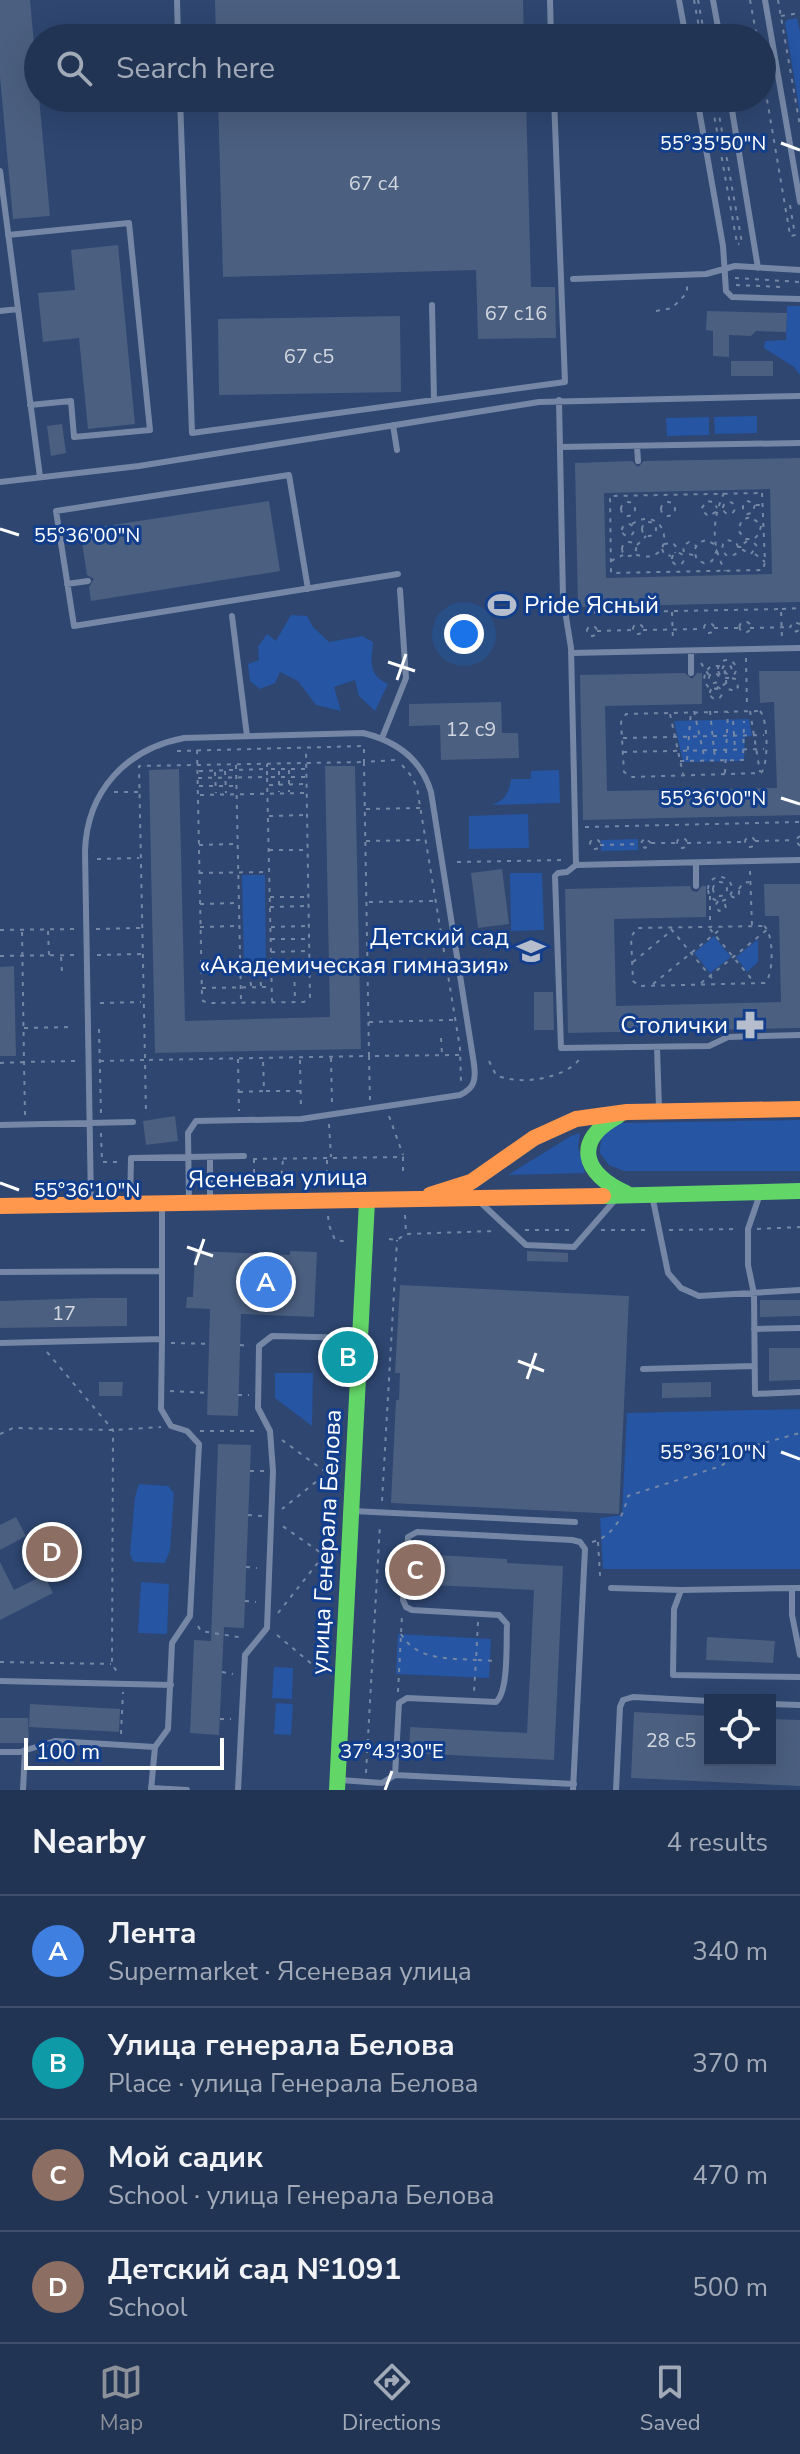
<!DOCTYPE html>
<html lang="en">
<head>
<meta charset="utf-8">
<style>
	body { margin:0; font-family:"Nunito Sans",sans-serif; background:#2a3c5a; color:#f1f3f6 }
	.controls { position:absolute; right:24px; bottom:24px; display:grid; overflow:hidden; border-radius:0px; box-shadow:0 8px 32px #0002 }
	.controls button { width:72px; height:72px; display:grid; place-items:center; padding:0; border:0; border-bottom:2px solid #3f4f6b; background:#223454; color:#f1f3f6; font:40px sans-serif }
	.scale { position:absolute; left:24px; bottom:20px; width:200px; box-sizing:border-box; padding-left:8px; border:4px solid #fff; border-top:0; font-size:22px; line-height:28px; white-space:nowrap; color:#fff; -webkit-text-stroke:6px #123e8c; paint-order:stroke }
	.you { position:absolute; left:464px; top:634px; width:28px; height:28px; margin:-20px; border:6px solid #fff; border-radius:50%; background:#1a73e8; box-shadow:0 0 0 12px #1a73e833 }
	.badge { display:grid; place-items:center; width:52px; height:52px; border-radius:50%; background:#8c9099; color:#fff; font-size:26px; font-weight:700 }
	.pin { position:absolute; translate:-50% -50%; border:4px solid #fff; box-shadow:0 2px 8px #0006 }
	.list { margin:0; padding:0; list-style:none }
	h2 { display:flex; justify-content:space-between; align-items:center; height:104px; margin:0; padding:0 32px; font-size:34px }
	h2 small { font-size:26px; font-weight:400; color:#a2aab8 }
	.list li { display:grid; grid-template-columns:52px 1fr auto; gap:24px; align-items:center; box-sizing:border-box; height:112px; padding:0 32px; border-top:2px solid #3f4f6b }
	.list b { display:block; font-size:30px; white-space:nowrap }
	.list p { margin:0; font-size:26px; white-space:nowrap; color:#a2aab8 }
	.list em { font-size:26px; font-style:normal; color:#a2aab8 }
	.icon { flex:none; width:44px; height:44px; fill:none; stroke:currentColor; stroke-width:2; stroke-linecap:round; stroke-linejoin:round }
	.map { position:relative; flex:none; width:800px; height:1790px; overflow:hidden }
	.search { position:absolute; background:#223454; box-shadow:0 8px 32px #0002; left:24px; right:24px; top:24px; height:88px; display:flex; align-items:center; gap:20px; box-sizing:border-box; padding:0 28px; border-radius:44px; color:#a2aab8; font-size:30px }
	.sheet { height:552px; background:#223454 }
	nav { display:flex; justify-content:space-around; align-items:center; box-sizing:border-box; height:112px; border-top:2px solid #3f4f6b; background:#223454; font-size:22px; color:#a2aab8 }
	nav a { display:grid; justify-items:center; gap:4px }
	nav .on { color:#8c9099 }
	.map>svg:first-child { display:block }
</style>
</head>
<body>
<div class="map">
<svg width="800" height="1790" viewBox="0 0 800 1790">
	<rect width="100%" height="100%" fill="#2e4670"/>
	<path fill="#2555a3" d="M797,18L800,32V113L785,23L787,20Z
		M787,306H800V375L794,367L764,348L765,341L786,340Z
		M757,416V433L715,434L714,417Z
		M709,417V435L667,436L666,418Z
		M291,615L307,616L313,627L329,642L362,636L373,642C371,662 368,675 388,684L375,711L359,696L355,680L334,687L341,711L316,705L298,681L280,672L275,683L260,689L250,681L248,664L259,660L258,647L267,634L276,641Z
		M749,719L752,736L745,737L744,761L683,762L674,721Z
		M559,770L560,803L492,805C506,800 509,792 511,779H531V771Z
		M528,814L529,848L469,849V816Z
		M638,839V850L601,851V840Z
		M510,873H542L544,930L511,931Z
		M242,875H265L266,969H244Z
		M714,936L731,957L710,973L694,953Z
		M758,939V962L747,972L736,957Z
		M800,1120V1171H624L609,1165L600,1153C600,1135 606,1129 622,1123Z
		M580,1133L578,1147L585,1173L508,1175L571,1136Z
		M275,1373H313L312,1426L275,1398Z
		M800,1409V1569H603L600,1518L622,1515L627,1413Z
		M139,1484L168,1486L174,1493L170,1550L165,1563L136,1562L133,1561L130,1554L135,1497Z
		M141,1582L169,1584L167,1634L138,1633Z
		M398,1634L491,1639L489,1678L396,1674Z
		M274,1667L293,1668L292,1699L272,1698Z
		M276,1703L293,1704L291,1735L274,1734Z"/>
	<path fill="#4b5f80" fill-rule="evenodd" d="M0,0H30L50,216L13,219L0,77Z
		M215,0H523L524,38H216Z
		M218,98H526L531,287H555L556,338L478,339L476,270L223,277Z
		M634,98H667V105L636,109Z
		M118,245L135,424L88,429L79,338L43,342L38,293L75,290L71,250Z
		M707,311L787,313L786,332L756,331L751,336L729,335V357L713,356V331L706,330Z
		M400,316L401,392L219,395L218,319Z
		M731,361H773V376H731Z
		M62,424L66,453L51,456L47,426Z
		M800,458V602L578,607L575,463L632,461L638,467L644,461ZM770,489L772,574L606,578L604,493Z
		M269,501L280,571L91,601L89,587L94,579L87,575L80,530Z
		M759,671H800V815L583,820L580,675L685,673L692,679L697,673H702V704L605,706L607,791L777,788L774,702L760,703Z
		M501,702L502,733H518L519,758L441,760L440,725L409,726V704Z
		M325,766H355L361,1049L155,1053L149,770L179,769L185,1021L330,1017Z
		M502,869L509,924L478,928L471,873Z
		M764,884H800V1028L568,1033L565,889L690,886L692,891L697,892L702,886H706V917L614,919L616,1006L781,1002L779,916H765Z
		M14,966L16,1056H0V967Z
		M534,992H553L554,1030H534Z
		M175,1116L178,1141L146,1145L143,1121Z
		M195,1251L290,1255V1251L317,1252L314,1317L241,1314L238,1416L207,1415L210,1309L186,1308L187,1297H193Z
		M527,1251L568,1253V1262L527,1261Z
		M400,1285L629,1296L619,1514L391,1503L396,1400H399L400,1373H395Z
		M95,1298H127V1326L0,1328V1301Z
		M760,1300H800V1316L760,1317Z
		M769,1348H800V1380L769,1381Z
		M99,1382H123L122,1396H99Z
		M711,1382V1397L662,1398V1383Z
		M218,1444L251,1445L244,1628L224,1627L219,1735L190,1733L194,1640L211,1641Z
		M16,1517L26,1536L0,1550V1525Z
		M419,1554L507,1559V1563L563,1566L554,1760L409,1753L410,1727L527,1733L534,1590L410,1584L412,1558L419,1559Z
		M0,1562L14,1590L44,1575L53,1593L0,1620Z
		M707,1637L775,1641L773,1663L706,1660Z
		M30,1704L120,1709L119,1732L29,1727Z
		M634,1712L710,1716V1760H770V1719L800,1720V1786L631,1778Z
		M0,1718H28L29,1743H0Z"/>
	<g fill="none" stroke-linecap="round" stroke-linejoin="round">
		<path stroke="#7587a5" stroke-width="2" stroke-dasharray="4 6" stroke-linecap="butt" d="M694,0L701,38
			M698,0L705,38
			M750,0L757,38
			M778,0L800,126
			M781,16L800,13
			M762,70L790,235
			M711,98L737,243
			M716,98L742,243L738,244
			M790,205L795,235L791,236
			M735,278L800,282
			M736,285L782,287
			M656,311L672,308L687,293V284
			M724,493C712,519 711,545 725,571
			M762,493L765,562L763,570L611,573L610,496Z
			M723 508a6 6 0 1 1 12 0a6 6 0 1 1-12 0Z
			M661 509a7 7 0 1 1 14 0a7 7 0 1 1-14 0Z
			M621 509a7 7 0 1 1 14 0a7 7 0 1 1-14 0Z
			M755,505L752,513L747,514L743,510V504L748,501L755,505H762
			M716,512L708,516L701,509L707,501L714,502L717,508
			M642 529a7 7 0 1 1 14 0a7 7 0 1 1-14 0Z
			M622 530a6 6 0 1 1 12 0a6 6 0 1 1-12 0Z
			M632,524C670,500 679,570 634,554
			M761,526L759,534L754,539H745L738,530L742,520L750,517L764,526
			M747,541L743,544V550L751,554L757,546L751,540
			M622 549a7 7 0 1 1 14 0a7 7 0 1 1-14 0Z
			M664,544L673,543L677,548L675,553
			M714,544L706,540L698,543L694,551L697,560L704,563L712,561L717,550L722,549
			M637,545L646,536
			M738,547L736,542L727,540L723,544L722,550L726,555L732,556L737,553L738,547H742
			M662,549L664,554L671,556
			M672 559a6 6 0 1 1 12 0a6 6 0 1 1-12 0Z
			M755,554L765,562
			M693,555L684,553L683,546L689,542L696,546
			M611,561L623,555
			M782,609L800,608
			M672,612L673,642
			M574,613L781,609L782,640
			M739.5 627a5.5 5.5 0 1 1 11 0a5.5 5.5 0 1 1-11 0Z
			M704 628a5 5 0 1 1 10 0a5 5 0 1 1-10 0Z
			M633 629a5 5 0 1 1 10 0a5 5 0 1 1-10 0Z
			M800,624L794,622L790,627L794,632L800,630
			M587 631a5 5 0 1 1 10 0a5 5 0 1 1-10 0Z
			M714,628H739
			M750,628L790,627
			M643,630L703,629
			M597,631L633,630
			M746,658L747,708
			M718 669a9 9 0 1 1 18 0a9 9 0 1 1-18 0Z
			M701,663L710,677
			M722.5 669a4.5 4.5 0 1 1 9 0a4.5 4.5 0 1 1-9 0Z
			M709 678a5 5 0 1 1 10 0a5 5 0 1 1-10 0Z
			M726,683L718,689L709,688L704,681L705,672L711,666H719C731,673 723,680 728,689L735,691L738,687L736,679L731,678L727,681
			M710 693a6 6 0 1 1 12 0a6 6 0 1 1-12 0Z
			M694,711L705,760
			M710,711L715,759
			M750,711L760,772
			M760,711C768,719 769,764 761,773L632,777L624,772L621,722L626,714Z
			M670,714L683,774
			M733,721L735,749
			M623,738L764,735
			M197,750L202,997L203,1001L208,1003L304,1002L310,998L306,749
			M177,751L364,746V762L395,760
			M623,752L764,749
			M687,760L691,711
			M680,761L743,760L744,721
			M364,762L369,1056L145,1060L139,766Z
			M236,765L241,1001
			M402,765L412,777L417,788L460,1048L461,1082
			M305,769H267V777H307
			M289,770V792
			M199,771L267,769V764
			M225,771L226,793
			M279,771V792
			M215,772L216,793
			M725,773L728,712
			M198,778L267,777L272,1001
			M269,785L306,784
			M199,786H237
			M114,792H139
			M200,795L306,793
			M366,809L420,808
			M269,816L307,815
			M585,827L800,822
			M800,836L795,840L800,846
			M745 842a5 5 0 1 1 10 0a5 5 0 1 1-10 0Z
			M677 843a5 5 0 1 1 10 0a5 5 0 1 1-10 0Z
			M590 844a5 5 0 1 1 10 0a5 5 0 1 1-10 0Z
			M366,841L424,840
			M755,841L795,840
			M651,843L645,838L640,844L645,848L651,843H677
			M687,843L744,842
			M199,845L236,844
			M600,845L639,844
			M269,850H307
			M97,859L139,858
			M457,862L567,860
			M750,871L752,925
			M199,873L268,872
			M708 889a12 12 0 1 1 24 0a12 12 0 1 1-24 0Z
			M713 889a7 7 0 1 1 14 0a7 7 0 1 1-14 0Z
			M739,889L743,883L749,882
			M710,896V926
			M731,896L735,898L739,895V891L733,890
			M270,897H308
			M718,901L715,906L719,911L726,908L724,901
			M369,902L434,901
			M200,904L238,903
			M270,907L308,906
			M764,926C774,933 774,975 765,983L639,986L633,981L631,937L637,928Z
			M200,927L238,926
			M271,927L308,926
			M96,929L141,928
			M671,929L716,983
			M710,929L754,982
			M0,930L77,929
			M48,931L49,955
			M271,939H308
			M271,952L309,951
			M97,955L143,954
			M0,956L75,955
			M61,957L62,972
			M271,962L309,961
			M294,962L295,1000
			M633,962L671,931
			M201,963H239
			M240,971H270
			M250,972L251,986
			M260,972L261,986
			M701,983L768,929
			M653,984L723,927
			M202,988L270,987
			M100,1003L141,1002
			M369,1022L454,1020
			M24,1028L74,1027
			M99,1029L101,1114
			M441,1038L442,1054
			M331,1058L332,1104
			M238,1059L239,1111
			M300,1060L301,1110
			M100,1061L145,1060L146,1114
			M489,1061L496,1075C519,1086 567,1079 581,1057
			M0,1063L24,1062L22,930
			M266,1091H300
			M239,1092L264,1091L263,1059
			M370,1100L369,1056L459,1055
			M25,1115L24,1062L77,1061
			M389,1116L403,1155
			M329,1124L331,1157
			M101,1133L102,1162
			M253,1159L403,1157V1177
			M254,1159V1176L258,1180L281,1179L283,1160
			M327,1160V1185
			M103,1162H120
			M405,1215L406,1233
			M328,1216L329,1225L335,1240L348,1242
			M757,1229L800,1227
			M525,1230H575
			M601,1230H647
			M669,1230L739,1229
			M389,1239L397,1240L406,1234L495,1231
			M171,1343L210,1344
			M240,1345L250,1346
			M47,1352L113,1430L112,1664L117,1672
			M170,1391L209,1393
			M238,1395H249
			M200,1431H258
			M0,1434L13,1428L113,1430L161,1427
			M282,1440L327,1473L282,1509
			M250,1471H264
			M382,1501L397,1240
			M248,1515L263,1516
			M592,1542C614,1536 623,1516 628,1496L721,1466L749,1447L800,1433
			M598,1542L600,1575L604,1579
			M246,1567L257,1568
			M245,1601L256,1602
			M278,1613L324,1555L281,1525
			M478,1622L476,1660L496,1661
			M198,1626L201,1631L244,1638
			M401,1634C417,1661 449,1658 476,1660L474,1692
			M277,1635L319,1670
			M0,1662L111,1664
			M222,1672L233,1674
			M398,1692L402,1615
			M220,1719H231
			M121,1734L123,1692
			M366,1773L380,1524"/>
		<path stroke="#7587a5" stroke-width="6" d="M177,0L178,38
			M550,0L551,38
			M679,0L686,38
			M713,0L720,38
			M765,0L800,202
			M180,98L192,433L565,382L554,98
			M697,98L723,246L726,291L732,297L800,299
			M730,98L758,268
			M0,171L40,477
			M8,235L129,223L150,430L74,437L71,401L30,405
			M573,279L706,274L735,266L800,270
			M432,305L434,400
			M0,311L18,309
			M559,400L563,598L571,648L576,865L800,860
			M393,425L397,450
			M637,446L638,461
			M560,447L800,443
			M0,482L139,466L539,402L800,396
			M67,584L88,581
			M308,589L289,475L56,511L74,626L398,574
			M232,616L247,736
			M691,651V673
			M572,653L800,648
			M382,738L406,678L400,590
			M696,863V886
			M576,865L567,872L558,873L555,876L561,1048L709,1046L728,1037L800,1035
			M657,1047L659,1108
			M0,1125L133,1122
			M210,1157V1203
			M760,1194L748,1229V1265L754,1294L755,1394L800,1392
			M652,1195L668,1273L681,1288L699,1296L800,1290
			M480,1202L526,1245L574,1247L615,1200
			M91,1204L85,851C87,791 126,749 184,738L363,733C396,741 421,758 431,792L474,1064C476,1079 475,1088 460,1095L301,1119L196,1121L188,1133L189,1202
			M130,1204L131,1158L244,1156
			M0,1272L162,1271
			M754,1329L800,1328
			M0,1343L162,1339V1204
			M643,1369L754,1366
			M353,1511L575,1522
			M611,1588L681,1590
			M792,1588L681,1590L674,1609L673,1675L800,1677
			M800,1588H792V1615L800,1655
			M0,1681L171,1685
			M770,1704L800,1705
			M155,1747L168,1729L172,1643L190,1616L199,1444L187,1431L171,1426L161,1409L162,1339
			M0,1752H20L55,1741L155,1747L151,1790
			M395,1775L399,1703L407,1698L496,1702C509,1691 506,1642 507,1624L499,1615L412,1610L406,1607L403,1600L408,1537L417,1532L572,1540L580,1542L585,1549L573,1790
			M340,1780L382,1783L395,1775L574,1784
			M151,1788L187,1790
			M23,1790L25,1750
			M238,1790L245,1655L267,1628L273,1471L270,1431L258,1408L259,1346L272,1336L357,1338
			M616,1790L620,1707L623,1700L633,1697L710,1701"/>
		<path stroke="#63d668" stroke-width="16" d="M618,1116C572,1141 583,1174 626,1193
			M603,1196L800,1191
			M337,1790L367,1201"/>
		<path stroke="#ff974d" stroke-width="16" d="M430,1195L471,1182L534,1138L576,1119L627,1112L800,1109
			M0,1206L603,1196"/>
	</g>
	<path fill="none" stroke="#fff" stroke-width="3" d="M781,143L800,150M0,529L19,535M388,662L415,671M397,680L406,654M781,798L800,804M0,1183L19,1190M187,1247L213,1256M195,1265L204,1239M518,1361L544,1371M527,1379L536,1353M781,1452L800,1459M385,1790L392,1771"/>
	<defs>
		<symbol id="stadium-bare" viewBox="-9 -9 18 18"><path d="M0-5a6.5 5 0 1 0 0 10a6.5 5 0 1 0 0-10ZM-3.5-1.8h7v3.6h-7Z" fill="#b6becd" stroke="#123e8c" stroke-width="2.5" paint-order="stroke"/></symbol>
		<symbol id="school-bare" viewBox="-9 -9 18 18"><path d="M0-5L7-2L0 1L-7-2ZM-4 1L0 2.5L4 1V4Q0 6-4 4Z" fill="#b6becd" stroke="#123e8c" stroke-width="2.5" paint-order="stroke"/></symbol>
		<symbol id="pharmacy-bare" viewBox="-9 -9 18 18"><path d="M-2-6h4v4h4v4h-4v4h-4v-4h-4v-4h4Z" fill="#b6becd" stroke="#123e8c" stroke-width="2.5" paint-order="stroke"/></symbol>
	</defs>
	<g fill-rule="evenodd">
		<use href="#stadium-bare" x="482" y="585" width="40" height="40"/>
		<use href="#school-bare" x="511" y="931" width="40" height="40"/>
		<use href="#pharmacy-bare" x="730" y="1005" width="40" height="40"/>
	</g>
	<g text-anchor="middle" stroke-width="6" stroke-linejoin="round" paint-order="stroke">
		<g font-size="20" fill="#d2d7df">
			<text x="374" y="190">67 с4</text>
			<text x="516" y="320">67 с16</text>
			<text x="309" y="363">67 с5</text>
			<text x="471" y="736">12 с9</text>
			<text x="64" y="1320">17</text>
			<text x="671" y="1747">28 c5</text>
		</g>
		<g font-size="24" fill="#fff" stroke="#123e8c" text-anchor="end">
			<text x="524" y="613" text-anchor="start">Pride Ясный</text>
			<text x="509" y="945">Детский сад<tspan x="509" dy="28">«Академическая гимназия»</tspan></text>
			<text x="728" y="1033">Столички</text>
		</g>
		<g font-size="24" fill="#fff" stroke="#123e8c">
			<text transform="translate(278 1178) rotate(-1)" y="8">Ясеневая улица</text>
			<text transform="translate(326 1542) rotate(-87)" y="8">улица Генерала Белова</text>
		</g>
	</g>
	<g font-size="20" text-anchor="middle" fill="#fff" stroke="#123e8c" stroke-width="6" stroke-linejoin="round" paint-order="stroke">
		<text x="713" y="150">55°35'50"N</text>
		<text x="87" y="542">55°36'00"N</text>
		<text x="713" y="805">55°36'00"N</text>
		<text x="87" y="1197">55°36'10"N</text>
		<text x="713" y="1459">55°36'10"N</text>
		<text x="392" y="1758">37°43'30"E</text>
	</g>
</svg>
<div class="controls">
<button><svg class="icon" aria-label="locate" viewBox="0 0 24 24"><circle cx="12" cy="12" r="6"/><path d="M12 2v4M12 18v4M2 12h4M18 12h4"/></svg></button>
</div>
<div class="scale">100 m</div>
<div class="you"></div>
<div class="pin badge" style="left:266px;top:1282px;background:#3f7fe0">A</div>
<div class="pin badge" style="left:348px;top:1357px;background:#0f9aa8">B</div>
<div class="pin badge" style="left:415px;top:1570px;background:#8d6e63">C</div>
<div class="pin badge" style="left:52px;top:1552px;background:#8d6e63">D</div>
<div class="search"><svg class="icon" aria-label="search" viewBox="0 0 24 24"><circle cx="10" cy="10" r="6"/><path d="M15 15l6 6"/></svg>Search here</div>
</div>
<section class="sheet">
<h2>Nearby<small>4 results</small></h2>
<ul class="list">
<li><span class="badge" style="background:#3f7fe0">A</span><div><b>Лента</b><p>Supermarket · Ясеневая улица</p></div><em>340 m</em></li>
<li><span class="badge" style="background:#0f9aa8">B</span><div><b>Улица генерала Белова</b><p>Place · улица Генерала Белова</p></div><em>370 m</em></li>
<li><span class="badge" style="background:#8d6e63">C</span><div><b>Мой садик</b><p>School · улица Генерала Белова</p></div><em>470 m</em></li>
<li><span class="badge" style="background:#8d6e63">D</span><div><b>Детский сад №1091</b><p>School</p></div><em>500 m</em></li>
</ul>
</section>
<nav>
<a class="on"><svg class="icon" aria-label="map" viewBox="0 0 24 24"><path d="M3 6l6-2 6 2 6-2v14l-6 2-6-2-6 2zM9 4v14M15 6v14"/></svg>Map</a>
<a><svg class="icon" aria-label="directions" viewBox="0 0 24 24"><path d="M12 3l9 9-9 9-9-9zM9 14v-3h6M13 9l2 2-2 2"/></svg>Directions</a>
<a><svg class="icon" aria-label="saved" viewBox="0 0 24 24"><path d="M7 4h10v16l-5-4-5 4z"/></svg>Saved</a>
</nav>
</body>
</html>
